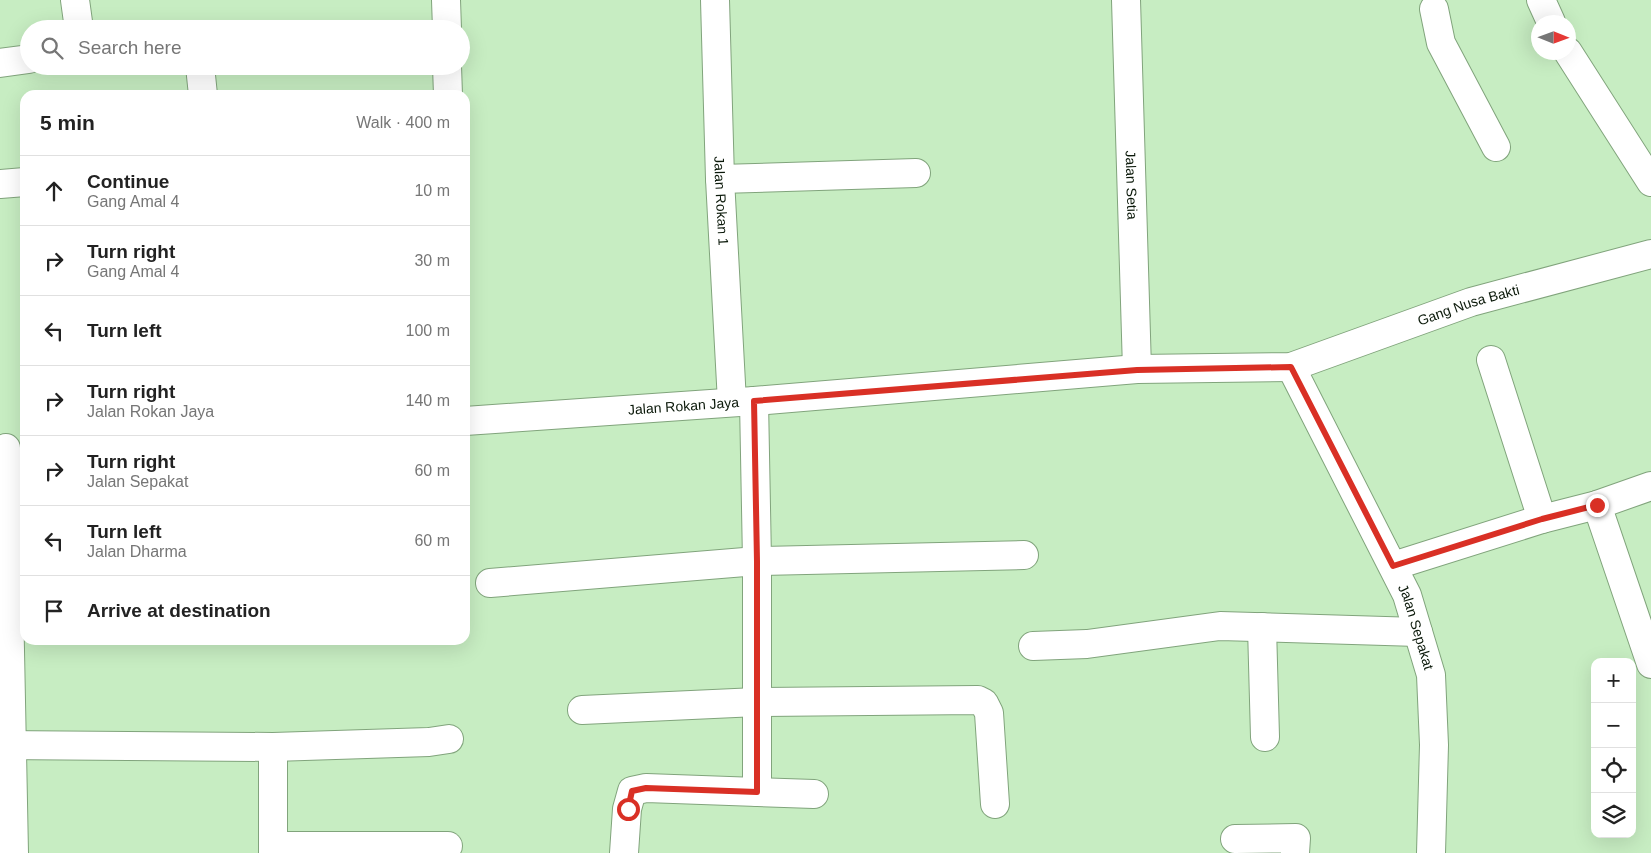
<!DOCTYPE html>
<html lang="en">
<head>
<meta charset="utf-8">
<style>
	body { margin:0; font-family:Helvetica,sans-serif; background:#f2f2f2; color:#222 }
	.controls { position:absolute; right:15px; bottom:15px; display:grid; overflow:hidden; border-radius:10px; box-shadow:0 5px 20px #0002 }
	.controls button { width:45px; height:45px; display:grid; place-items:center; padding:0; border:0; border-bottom:1px solid #e0e0e0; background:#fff; color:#222; font:25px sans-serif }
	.compass { position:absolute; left:1531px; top:15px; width:45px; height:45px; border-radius:50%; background:#fff; box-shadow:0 5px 20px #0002; rotate:91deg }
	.stop { position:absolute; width:15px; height:15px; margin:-11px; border:4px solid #d93025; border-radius:50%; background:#fff }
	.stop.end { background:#d93025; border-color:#fff; box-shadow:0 1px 5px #0008 }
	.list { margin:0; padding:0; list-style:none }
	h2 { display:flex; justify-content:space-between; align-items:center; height:65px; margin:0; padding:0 20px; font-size:21px }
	h2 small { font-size:16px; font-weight:400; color:#767676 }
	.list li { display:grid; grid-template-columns:32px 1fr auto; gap:15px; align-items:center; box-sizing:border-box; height:70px; padding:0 20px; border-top:1px solid #e0e0e0 }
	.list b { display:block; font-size:19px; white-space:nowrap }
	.list p { margin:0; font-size:16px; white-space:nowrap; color:#767676 }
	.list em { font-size:16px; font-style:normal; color:#767676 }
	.icon { flex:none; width:28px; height:28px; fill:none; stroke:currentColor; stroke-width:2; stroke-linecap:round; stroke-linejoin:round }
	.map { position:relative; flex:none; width:1651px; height:853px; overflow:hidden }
	.search { position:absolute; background:#fff; box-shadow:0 5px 20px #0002; left:20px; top:20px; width:450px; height:55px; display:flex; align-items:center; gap:12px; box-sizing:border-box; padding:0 18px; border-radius:28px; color:#767676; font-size:19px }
	.panel { position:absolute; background:#fff; box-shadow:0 5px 20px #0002; left:20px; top:90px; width:450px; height:555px; border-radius:15px }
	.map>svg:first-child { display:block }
</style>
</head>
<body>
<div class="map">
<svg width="1651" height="853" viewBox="0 0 1651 853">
	<rect width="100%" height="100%" fill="#c7edc2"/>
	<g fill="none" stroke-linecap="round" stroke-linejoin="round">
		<defs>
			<g id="minor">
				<path d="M75,0L79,29"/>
				<path d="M446,0L447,29"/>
				<path id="s1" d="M715,0L720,179L732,402"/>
				<path id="s2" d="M1126,0L1137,369"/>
				<path d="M1541,0L1551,22"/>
				<path d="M1434,9L1441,43L1496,147"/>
				<path d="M1568,52L1651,182"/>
				<path d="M0,63L29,59"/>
				<path d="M200,66L203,95"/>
				<path d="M447,66L448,95"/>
				<path d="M720,179L916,173"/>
				<path d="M0,184L25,182"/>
				<path d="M1491,360L1542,519"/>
				<path id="s3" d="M1291,367L1407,595L1431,675L1434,745L1431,853"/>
				<path d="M754,401L757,561V792"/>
				<path id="s4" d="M465,421L754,401L1137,369L1291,367L1471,302L1651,254"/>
				<path d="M6,448L14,853"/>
				<path d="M1597,505L1651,664"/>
				<path d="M1393,566L1542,519L1597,505L1651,486"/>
				<path d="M490,583L757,561L1024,555"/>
				<path d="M1262,627L1265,737"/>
				<path d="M1033,646L1087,644L1220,626L1418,632"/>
				<path d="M582,710L757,702L978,700L984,703L989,713L995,804"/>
				<path d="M0,745L273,747L429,742L449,739"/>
				<path d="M1235,839L1296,838L1295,853"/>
				<path d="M273,846H448"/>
				<path d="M273,853V747"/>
				<path d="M624,853L627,809L632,791L646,788L814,794"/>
			</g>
		</defs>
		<use href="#minor" stroke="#81a47c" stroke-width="30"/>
		<use href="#minor" stroke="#fff" stroke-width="28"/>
	</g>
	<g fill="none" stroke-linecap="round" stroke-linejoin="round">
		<path stroke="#d93025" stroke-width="6" d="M628,809L632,791L646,788L757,792V561L754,401L1137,370L1291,367L1393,566L1542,519L1597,505"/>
	</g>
	<g text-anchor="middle" stroke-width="4" stroke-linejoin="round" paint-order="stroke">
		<g font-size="14" fill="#0b190a" stroke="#d4facf">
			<text dy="5" stroke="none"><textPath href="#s2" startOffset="185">Jalan Setia</textPath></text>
			<text dy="5" stroke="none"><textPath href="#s1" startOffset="201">Jalan Rokan 1</textPath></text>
			<text dy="5" stroke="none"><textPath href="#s4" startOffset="1016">Gang Nusa Bakti</textPath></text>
			<text dy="5" stroke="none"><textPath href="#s4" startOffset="219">Jalan Rokan Jaya</textPath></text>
			<text dy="5" stroke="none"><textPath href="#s3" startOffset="289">Jalan Sepakat</textPath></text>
		</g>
	</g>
</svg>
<div class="controls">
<button>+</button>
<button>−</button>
<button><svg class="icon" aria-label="locate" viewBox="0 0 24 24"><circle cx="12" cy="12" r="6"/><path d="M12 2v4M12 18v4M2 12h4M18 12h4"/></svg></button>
<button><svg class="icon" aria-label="layers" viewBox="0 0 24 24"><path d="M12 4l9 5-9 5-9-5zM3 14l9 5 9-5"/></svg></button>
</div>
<svg class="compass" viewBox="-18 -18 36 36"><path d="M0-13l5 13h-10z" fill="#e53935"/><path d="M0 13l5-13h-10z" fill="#767676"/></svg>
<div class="stop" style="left:628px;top:809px"></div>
<div class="stop end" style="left:1597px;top:505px"></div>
<div class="search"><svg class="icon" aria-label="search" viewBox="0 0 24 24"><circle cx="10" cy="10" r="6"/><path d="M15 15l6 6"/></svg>Search here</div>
<section class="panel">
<h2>5 min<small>Walk · 400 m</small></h2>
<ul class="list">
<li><svg class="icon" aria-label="ahead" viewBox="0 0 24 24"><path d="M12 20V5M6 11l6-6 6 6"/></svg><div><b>Continue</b><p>Gang Amal 4</p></div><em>10 m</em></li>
<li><svg class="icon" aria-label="right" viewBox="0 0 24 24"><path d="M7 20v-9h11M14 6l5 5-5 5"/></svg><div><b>Turn right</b><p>Gang Amal 4</p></div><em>30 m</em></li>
<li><svg class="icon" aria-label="left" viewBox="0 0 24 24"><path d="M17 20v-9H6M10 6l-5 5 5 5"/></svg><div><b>Turn left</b></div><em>100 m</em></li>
<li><svg class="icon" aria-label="right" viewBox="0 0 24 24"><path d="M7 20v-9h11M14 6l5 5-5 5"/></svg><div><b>Turn right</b><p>Jalan Rokan Jaya</p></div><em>140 m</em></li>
<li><svg class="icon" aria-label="right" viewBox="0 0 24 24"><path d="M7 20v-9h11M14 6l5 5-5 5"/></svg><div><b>Turn right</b><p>Jalan Sepakat</p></div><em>60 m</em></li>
<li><svg class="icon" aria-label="left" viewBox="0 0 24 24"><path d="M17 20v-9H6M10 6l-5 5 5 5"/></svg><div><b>Turn left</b><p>Jalan Dharma</p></div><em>60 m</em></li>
<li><svg class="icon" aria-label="arrive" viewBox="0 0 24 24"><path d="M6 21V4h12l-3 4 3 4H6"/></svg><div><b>Arrive at destination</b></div></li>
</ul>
</section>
</div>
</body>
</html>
